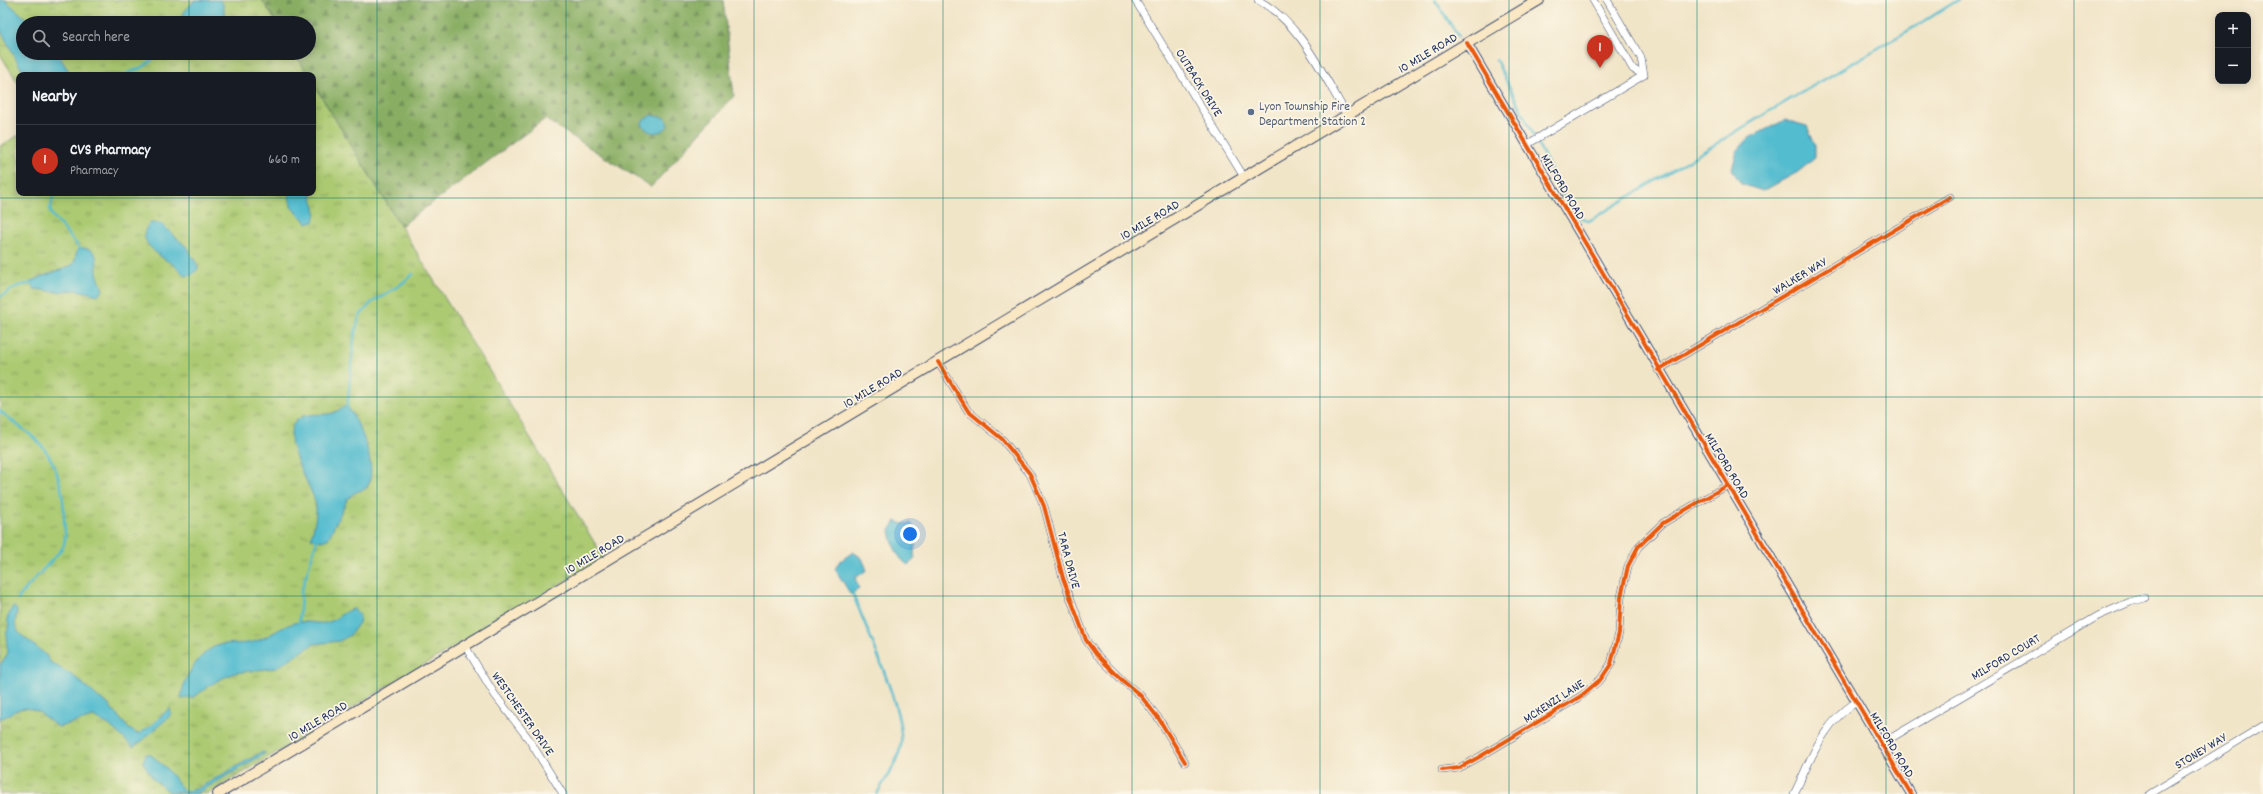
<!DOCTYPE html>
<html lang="en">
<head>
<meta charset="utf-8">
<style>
	body { margin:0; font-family:Dekko,sans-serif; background:#242831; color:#f1f3f6 }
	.controls { position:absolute; right:12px; top:12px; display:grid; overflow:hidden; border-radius:8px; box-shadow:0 2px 10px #0003 }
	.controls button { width:36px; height:36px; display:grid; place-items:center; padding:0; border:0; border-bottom:1px solid #363941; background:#171b24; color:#f1f3f6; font:20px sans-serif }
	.you { position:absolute; left:910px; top:534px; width:14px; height:14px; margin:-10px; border:3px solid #fff; border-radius:50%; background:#1a73e8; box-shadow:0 0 0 6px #1a73e833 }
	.badge { display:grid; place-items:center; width:26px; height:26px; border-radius:50%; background:#c8321e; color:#fff; font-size:13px; font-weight:700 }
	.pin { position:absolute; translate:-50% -33px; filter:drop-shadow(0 1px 2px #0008) }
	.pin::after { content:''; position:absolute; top:21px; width:14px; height:12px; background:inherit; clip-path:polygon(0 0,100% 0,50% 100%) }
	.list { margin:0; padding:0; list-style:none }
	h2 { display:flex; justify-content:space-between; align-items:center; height:52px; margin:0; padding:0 16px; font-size:17px }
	h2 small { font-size:13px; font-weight:400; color:#9ea1a6 }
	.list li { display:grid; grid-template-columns:26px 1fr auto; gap:12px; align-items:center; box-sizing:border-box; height:72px; padding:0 16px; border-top:1px solid #363941 }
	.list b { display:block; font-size:15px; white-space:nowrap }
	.list p { margin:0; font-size:13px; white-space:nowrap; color:#9ea1a6 }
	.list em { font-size:13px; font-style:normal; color:#9ea1a6 }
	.icon { flex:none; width:22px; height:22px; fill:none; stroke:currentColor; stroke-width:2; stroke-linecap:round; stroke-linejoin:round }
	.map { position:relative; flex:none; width:2263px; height:794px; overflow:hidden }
	.search { position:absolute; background:#171b24; box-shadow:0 2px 10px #0003; left:16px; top:16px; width:300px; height:44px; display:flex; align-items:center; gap:10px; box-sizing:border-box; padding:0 14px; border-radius:22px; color:#9ea1a6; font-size:15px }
	.panel { position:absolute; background:#171b24; box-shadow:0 2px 10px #0003; left:16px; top:72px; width:300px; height:124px; border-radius:8px }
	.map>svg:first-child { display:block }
</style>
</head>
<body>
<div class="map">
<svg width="2263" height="794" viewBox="0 0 2263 794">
	<defs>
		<pattern id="grass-tufts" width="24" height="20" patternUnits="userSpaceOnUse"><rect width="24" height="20" fill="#acca72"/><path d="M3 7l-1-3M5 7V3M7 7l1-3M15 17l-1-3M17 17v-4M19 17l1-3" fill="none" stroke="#8ba461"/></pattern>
		<pattern id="forest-firs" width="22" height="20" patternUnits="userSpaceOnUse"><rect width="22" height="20" fill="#89ae64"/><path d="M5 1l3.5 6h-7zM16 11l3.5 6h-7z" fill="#6f8e56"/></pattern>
	</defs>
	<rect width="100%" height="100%" fill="#fcf5e5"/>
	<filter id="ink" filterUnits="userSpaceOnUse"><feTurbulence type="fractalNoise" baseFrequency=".025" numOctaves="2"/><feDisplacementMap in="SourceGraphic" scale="8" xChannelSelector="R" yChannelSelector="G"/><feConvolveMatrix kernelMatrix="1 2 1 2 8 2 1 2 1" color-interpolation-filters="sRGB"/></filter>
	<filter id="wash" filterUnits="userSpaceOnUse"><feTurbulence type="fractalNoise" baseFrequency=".012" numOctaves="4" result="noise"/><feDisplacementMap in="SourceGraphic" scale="16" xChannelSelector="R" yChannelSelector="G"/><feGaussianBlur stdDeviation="0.9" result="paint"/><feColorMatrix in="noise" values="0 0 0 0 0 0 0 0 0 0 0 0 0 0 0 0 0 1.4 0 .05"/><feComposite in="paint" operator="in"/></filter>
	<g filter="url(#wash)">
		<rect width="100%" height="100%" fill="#f1e5c8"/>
		<path fill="url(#grass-tufts)" stroke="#647c68" d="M0,0H262L277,23H23V53H295L308,75H19V85L0,54Z
			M313,83L604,558L207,794H0V146L19,135V193H313Z"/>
		<path fill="url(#forest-firs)" stroke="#526e61" d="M262,0H723L734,96L651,187L545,119L401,226L313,83V75H308L295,53H309V23H277Z"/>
		<path fill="#52bccf" stroke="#367696" d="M0,0H5L31,23H23V53H57L70,73V75H27L23,72L0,29Z
			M195,0H220L223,4L226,23L187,21L183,13Z
			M651,115L666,118L668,126C660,135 650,135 642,125L643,121Z
			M1785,120L1807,126L1815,145V158L1798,172L1763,191L1741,184L1732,169L1737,151L1749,138Z
			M288,193H311L316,212L314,222L307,223L292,208Z
			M151,223H160L189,249C190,257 198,261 198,269L192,275L185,276C181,272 176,266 171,263C158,256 132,237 151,223Z
			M84,248C100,251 96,260 97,272C98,278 102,285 103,291L98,295L77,290L57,292L34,289L30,282C35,278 65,269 74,264L77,250Z
			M347,406C360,423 379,468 367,488L354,493L347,500L328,539L321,541L311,538C314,526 318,513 315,501C309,481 275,433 300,418C310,412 323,416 333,413C338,411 342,407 347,406Z
			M896,521L903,524L911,523C923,541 911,543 915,559L908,565C896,557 892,543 890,530Z
			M853,552L862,558L867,570L855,578L859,588L851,595L835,569L839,562Z
			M13,606L17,610L15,625L19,633L46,655L50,662L75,677L98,697L107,703L129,729L138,734L148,728L170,708L171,715L141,742L133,747L109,725L93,717L59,727C45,720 38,705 20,709C13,711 7,717 0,719V665L6,657L8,652L6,636L9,625L7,619Z
			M354,609L360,615L359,623L350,635L340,641L314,644L276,668L234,673L217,681L194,697L181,699C182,680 200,649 220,645C231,642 242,645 253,642C268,638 280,627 294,623C305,620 315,624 325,623C337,621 343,610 354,609Z
			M262,752L266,753L196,794L169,792L153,779L143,762L146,754H150L166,768L184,791L197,789Z"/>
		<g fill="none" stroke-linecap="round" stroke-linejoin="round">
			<path stroke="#52bccf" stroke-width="2.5" d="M1435,0L1458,36
				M180,23L186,16
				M1496,60L1573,214L1589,221L1770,111L1923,22L1958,0
				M124,75L145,66L160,53
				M54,193L50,210L52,215L82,251
				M0,297L18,286L33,283
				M347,409L354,338L359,317L371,303L400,285L413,274
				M0,411C11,421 22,428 33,437C56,456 64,489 64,517C64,528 68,541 61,550C53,560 20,593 18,600
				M852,592C865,625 905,712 901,744C899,761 885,779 877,794
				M299,625L301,592L318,537"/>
		</g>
	</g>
	<g filter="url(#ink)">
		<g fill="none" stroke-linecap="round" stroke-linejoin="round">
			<defs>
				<path id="minor" d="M1135,0L1244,177
					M1258,0C1301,23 1323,75 1347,115
					M1593,0L1633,69L1644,75L1641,58L1607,0
					M1526,145L1644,75
					M938,362L968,411L1002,439L1030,474L1044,506L1063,578L1086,640L1096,654L1123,681L1140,695L1159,719L1185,762
					M1658,370L1950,197
					M465,646L495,695L528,738L563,794
					M1881,744L2098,616L2130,602L2145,598
					M1442,770L1459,768L1481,756L1581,696L1601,679L1611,664L1619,633L1621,597L1628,566L1638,547L1663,523L1728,485
					M1794,794C1812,758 1821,725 1856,702
					M2150,794L2263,726"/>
				<path id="tertiary" d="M1467,43L1911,794"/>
				<path id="secondary" d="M218,794L1539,0"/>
			</defs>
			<use href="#minor" stroke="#3b4a6e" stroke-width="8"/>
			<use href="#tertiary" stroke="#3b4a6e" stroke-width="10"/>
			<use href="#secondary" stroke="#3b4a6e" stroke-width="12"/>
			<use href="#minor" stroke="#fff" stroke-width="7"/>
			<use href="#tertiary" stroke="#fff" stroke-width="8"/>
			<use href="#secondary" stroke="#fae7c3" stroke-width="10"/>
			<defs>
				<path id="cycleway" d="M1467,43L1911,794
					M938,362L968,411L1002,439L1030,474L1044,506L1063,578L1086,640L1096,654L1123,681L1140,695L1159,719L1185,762
					M1658,370L1950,197
					M1442,770L1459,768L1481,756L1581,696L1601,679L1611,664L1619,633L1621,597L1628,566L1638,547L1663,523L1728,485"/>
			</defs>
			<use href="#cycleway" stroke="#fcf5e5" stroke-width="6"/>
			<use href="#cycleway" stroke="#e8590c" stroke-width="4"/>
		</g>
	</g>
	<path fill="none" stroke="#0f766e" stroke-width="1" stroke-opacity="0.55" d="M189,0V23M377,0V794M566,0V794M754,0V794M943,0V794M1132,0V794M1320,0V794M1509,0V794M1697,0V794M1886,0V794M2074,0V794M189,53V75M189,193V794M0,198H2263M0,397H2263M0,596H2263"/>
	<circle fill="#5c6f8a" stroke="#fcf5e5" stroke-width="1.5" cx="1251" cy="112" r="4"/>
	<g text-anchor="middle" stroke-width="3.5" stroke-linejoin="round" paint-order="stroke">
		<g font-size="13" fill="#1b2f5e" stroke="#fcf5e5">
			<text transform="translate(1427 52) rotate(-31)" y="5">10 MILE ROAD</text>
			<text transform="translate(1200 82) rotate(58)" y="5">OUTBACK DRIVE</text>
			<text transform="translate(1564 186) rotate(59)" y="5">MILFORD ROAD</text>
			<text transform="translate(1149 219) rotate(-31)" y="5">10 MILE ROAD</text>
			<text transform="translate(1799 275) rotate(-31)" y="5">WALKER WAY</text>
			<text transform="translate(872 387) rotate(-31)" y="5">10 MILE ROAD</text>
			<text transform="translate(1728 465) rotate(59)" y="5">MILFORD ROAD</text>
			<text transform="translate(594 553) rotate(-31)" y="5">10 MILE ROAD</text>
			<text transform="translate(1070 560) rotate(75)" y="5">TARA DRIVE</text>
			<text transform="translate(2005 656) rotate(-31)" y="5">MILFORD COURT</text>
			<text transform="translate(1553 700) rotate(-33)" y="5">MCKENZI LANE</text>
			<text transform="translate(524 713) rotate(55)" y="5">WESTCHESTER DRIVE</text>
			<text transform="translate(317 720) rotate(-31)" y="5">10 MILE ROAD</text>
			<text transform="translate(1893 744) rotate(59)" y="5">MILFORD ROAD</text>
			<text transform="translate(2200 750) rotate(-31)" y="5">STONEY WAY</text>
		</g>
		<g font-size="13" fill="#4e5e75" stroke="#fcf5e5" text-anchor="start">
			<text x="1259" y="110">Lyon Township Fire<tspan x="1259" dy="15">Department Station 2</tspan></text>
		</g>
	</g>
</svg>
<div class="controls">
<button>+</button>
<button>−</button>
</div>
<div class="you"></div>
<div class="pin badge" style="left:1600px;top:68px">1</div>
<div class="search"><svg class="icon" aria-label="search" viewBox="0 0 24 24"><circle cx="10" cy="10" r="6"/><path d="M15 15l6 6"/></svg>Search here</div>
<section class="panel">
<h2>Nearby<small></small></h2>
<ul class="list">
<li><span class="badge">1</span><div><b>CVS Pharmacy</b><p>Pharmacy</p></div><em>660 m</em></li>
</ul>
</section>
</div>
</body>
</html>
